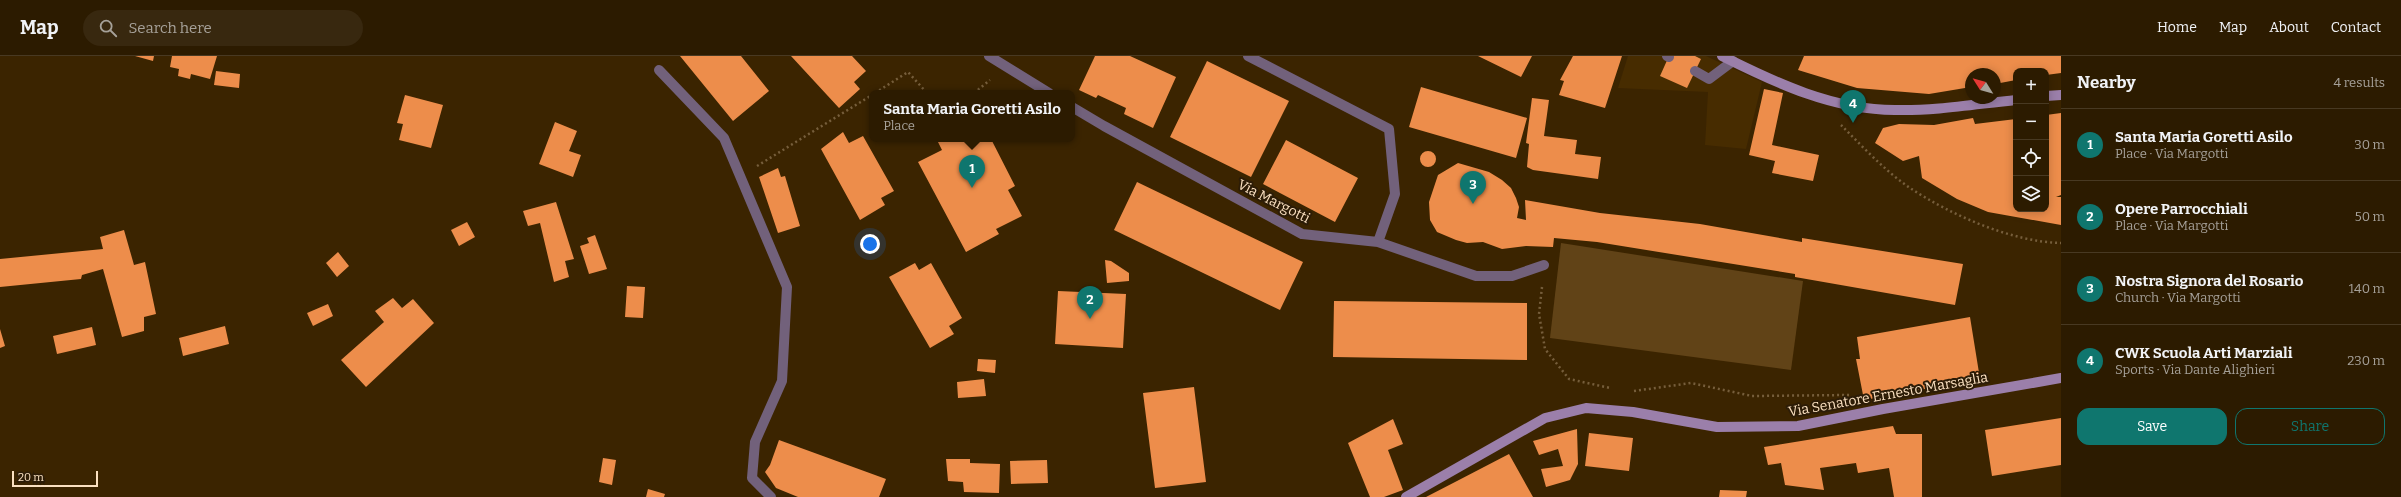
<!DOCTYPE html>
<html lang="en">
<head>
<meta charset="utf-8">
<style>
	body { margin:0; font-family:Bitter,serif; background:#38280f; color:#f1f3f6 }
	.controls { position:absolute; right:12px; top:12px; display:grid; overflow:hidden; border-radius:8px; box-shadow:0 2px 10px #0003 }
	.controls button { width:36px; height:36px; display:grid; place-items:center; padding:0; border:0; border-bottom:1px solid #483922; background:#2c1b00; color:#f1f3f6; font:20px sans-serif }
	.compass { position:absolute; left:1965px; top:12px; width:36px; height:36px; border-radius:50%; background:#2c1b00; box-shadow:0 2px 10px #0003; rotate:307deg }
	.scale { position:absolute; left:12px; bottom:10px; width:86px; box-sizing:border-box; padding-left:4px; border:2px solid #fae0c0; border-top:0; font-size:11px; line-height:14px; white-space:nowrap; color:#fae0c0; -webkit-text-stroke:3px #2c1c07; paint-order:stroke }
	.you { position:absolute; left:870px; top:188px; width:14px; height:14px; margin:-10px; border:3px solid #fff; border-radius:50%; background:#1a73e8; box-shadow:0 0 0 6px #1a73e833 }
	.badge { display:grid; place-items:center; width:26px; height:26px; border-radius:50%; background:#0f766e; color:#fff; font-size:13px; font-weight:700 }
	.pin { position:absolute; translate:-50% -33px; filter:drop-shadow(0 1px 2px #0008) }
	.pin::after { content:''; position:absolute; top:21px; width:14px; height:12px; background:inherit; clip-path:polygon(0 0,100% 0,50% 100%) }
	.popup { position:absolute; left:869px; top:34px; width:206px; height:52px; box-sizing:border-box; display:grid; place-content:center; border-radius:8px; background:#2c1b00; filter:drop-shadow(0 1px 3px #0005); font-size:13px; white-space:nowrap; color:#a6a199 }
	.popup b { font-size:15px; color:#f1f3f6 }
	.popup::after { content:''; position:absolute; left:50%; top:100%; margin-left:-8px; border:8px solid transparent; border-top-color:#2c1b00 }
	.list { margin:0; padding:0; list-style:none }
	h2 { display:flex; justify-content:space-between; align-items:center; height:52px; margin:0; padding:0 16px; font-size:17px }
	h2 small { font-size:13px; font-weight:400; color:#a6a199 }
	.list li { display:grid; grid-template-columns:26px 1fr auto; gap:12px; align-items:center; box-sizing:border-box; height:72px; padding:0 16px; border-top:1px solid #483922 }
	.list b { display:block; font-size:15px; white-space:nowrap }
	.list p { margin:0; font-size:13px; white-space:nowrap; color:#a6a199 }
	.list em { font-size:13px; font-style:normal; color:#a6a199 }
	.actions { display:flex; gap:8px; padding:12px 16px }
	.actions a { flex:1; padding:9px 0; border:1px solid #0f766e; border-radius:12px; text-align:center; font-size:14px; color:#0f766e }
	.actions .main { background:#0f766e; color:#fff }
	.icon { flex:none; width:22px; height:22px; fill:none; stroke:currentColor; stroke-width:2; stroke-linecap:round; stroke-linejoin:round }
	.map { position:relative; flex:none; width:2061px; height:441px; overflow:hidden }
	header { display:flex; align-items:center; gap:24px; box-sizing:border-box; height:56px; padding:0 20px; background:#2c1b00; border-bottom:1px solid #483922 }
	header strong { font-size:19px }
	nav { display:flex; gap:22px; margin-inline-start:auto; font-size:14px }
	.search { width:280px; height:36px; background:#38280f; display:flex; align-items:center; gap:10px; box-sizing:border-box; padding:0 14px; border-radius:22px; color:#a6a199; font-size:15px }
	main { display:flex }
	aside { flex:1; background:#2c1b00 }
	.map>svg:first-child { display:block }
</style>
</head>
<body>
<header>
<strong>Map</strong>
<div class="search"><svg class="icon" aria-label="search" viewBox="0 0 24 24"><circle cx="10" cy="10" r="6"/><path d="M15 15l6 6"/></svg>Search here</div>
<nav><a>Home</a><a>Map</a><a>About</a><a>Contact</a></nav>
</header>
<main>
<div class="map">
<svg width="2061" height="441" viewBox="0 0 2061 441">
	<rect width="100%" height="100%" fill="#3b2400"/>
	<path fill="#472c00" d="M1628,0H1706L1762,26L1746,93L1705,89L1708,36L1618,32Z"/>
	<path fill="#614317" d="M1561,187L1803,225L1791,314L1550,282Z"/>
	<path fill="#ed8d4b" d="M135,0H154L153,5Z
		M172,0H217L210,23L191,18L190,23L178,20L179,13L170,11Z
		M680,0H741L769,35L733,65Z
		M791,0H852L866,15L854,26L860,33L839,52Z
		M1095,0H1130L1176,21L1153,72L1124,58L1126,52L1098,39L1096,42L1079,34Z
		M1478,0H1532L1521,21Z
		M1573,0H1622L1605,52L1559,39L1564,25L1560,24Z
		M1669,0H1695L1701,3L1687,32L1660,20Z
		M1804,0H2061V17L2046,19V15H2016V24L1995,28V18H1971V31L1929,38L1857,32L1798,14Z
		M1207,5L1289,45L1251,121L1170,81Z
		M216,15L240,18L239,32L214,29Z
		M1421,31L1527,62L1516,102L1409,71Z
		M1764,33L1783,37L1772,89L1819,99L1813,125L1772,117L1775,105L1749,99Z
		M405,39L443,49L431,92L399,84L403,68L397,67Z
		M1532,42L1549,44L1544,80L1577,84L1575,98L1601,101L1598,123L1533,114L1527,111L1529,88L1526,87Z
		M2061,57V139L2056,141H2061V169L1988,156L1957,143L1922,122L1919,100L1903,105L1875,87L1883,72L1899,68L1934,69L1973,62L1975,68L2016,63V153H2046V59Z
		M555,66L577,75L569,95L581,99L573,121L539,108Z
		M843,76L849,87L863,80L894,135L881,142L885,149L860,164L821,93Z
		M940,83H991L1015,130L1008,134L1022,160L996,173L999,178L966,196L918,106L942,94L937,84Z
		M1286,84L1358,122L1335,166L1263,128Z
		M1420 103a8 8 0 1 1 16 0a8 8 0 1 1-16 0Z
		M1458,107L1489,116L1502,124L1511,132L1516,142L1519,151L1517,162L1526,164L1525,144L1600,157L1700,168L1802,186V182L1963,208L1955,249L1795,221V218L1597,186L1554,182L1553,191L1526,190L1502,193L1483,186L1467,187L1456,184L1437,176L1430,164L1429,146L1438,119Z
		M778,112L781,121L785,120L800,170L778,177L759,121Z
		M1137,126L1303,206L1280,254L1114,174Z
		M556,146L574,203L565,205L569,221L554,226L540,167L528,170L523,155Z
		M467,166L475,181L459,190L451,174Z
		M124,174L134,209L145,206L156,258L144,261V275L122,281L103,213L82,219L81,223L0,231V203L103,193L100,181Z
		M595,179L607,213L589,218L580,190L589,187L587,182Z
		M338,196L349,210L337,221L326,207Z
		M1105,204L1111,205L1129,217V225L1107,227Z
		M915,207L919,214L931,207L962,262L949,270L954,278L930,292L889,221Z
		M627,230L645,231L643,262L625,261Z
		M1058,235L1126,238L1123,292L1055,288Z
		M393,242L402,252L413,243L434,267L366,331L341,304L384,266L375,255Z
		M1334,245L1527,247V304L1333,301Z
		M328,248L333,260L313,270L307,257Z
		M1970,261L1980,323L1864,344L1856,303H1860L1857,281Z
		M225,270L229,288L183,300L179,282Z
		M92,271L96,289L57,298L53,280Z
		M0,273L5,290L0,292Z
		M978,303L996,304L995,317L977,315Z
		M984,323L986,340L958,342L957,326Z
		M1194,331L1206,426L1155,432L1143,337Z
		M2061,362V409L1992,420L1985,374Z
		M1393,363L1403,388L1388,394L1403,434L1384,441H1370L1348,387Z
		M1893,370L1896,378H1922V441H1894L1889,412L1858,417L1856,407L1820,412L1824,434L1785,429L1781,407L1768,409L1764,391Z
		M1577,373L1578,408L1570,424L1546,431L1541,413L1563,410L1558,393L1539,399L1533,385Z
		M1589,377L1633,382L1629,415L1585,410Z
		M779,384L886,423L879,441H798L776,432L765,416L770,409Z
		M1509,398L1533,441H1426L1457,425Z
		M603,402L616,404L612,429L599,426Z
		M946,403H970V407L1000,408L999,437L964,436L963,426L948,425Z
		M1047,404L1048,427L1011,428L1010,405Z
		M648,433L665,438L664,441H646Z
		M1720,434L1747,435L1746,441H1719Z"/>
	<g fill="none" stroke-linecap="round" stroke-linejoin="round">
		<path stroke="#765e3b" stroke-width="2.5" stroke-dasharray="2 3" stroke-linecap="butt" d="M875,37L908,16L927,37
			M974,37L990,24
			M1841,69C1862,90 1885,115 1910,132C1951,159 2012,186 2061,187
			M757,110L872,39
			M1542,231L1539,258L1545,293L1569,323L1610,332
			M1634,335L1691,327L1752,340L1849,339"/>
		<path stroke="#72617b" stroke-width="10" d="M1667,0L1669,1
			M1695,15L1709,23L1733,5"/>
		<path stroke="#72617b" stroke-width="10" d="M989,0L1049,37
			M659,14L724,82L787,231L782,325L755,386L752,422L771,441
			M1072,51L1104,70L1302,178L1378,186L1395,138L1389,73L1248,0
			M1378,186L1476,220H1512L1544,209"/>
		<path stroke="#9b7faa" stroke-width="10" d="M1722,0C1776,27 1833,54 1895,54C1935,55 1976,48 2016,44
			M2046,40L2061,39
			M1406,441L1545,362L1586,352L1633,356L1717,371L1798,370L1883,353L2061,322"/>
	</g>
	<g text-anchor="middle" stroke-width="4" stroke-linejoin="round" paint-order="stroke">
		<g font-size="14" fill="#fae0c0" stroke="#2c1c07">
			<text transform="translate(1274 145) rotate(27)" y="5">Via Margotti</text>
			<text transform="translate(1888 338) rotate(-10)" y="5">Via Senatore Ernesto Marsaglia</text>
		</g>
	</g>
</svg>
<div class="controls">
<button>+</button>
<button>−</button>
<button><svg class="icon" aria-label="locate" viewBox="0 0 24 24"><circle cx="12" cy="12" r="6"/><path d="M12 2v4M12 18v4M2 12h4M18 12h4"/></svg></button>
<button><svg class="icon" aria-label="layers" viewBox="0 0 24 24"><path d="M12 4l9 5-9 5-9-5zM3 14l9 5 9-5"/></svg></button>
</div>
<svg class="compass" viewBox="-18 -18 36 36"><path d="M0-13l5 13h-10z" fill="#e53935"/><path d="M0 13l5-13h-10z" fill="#a6a199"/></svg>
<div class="scale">20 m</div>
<div class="you"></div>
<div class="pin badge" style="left:972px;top:132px">1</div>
<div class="popup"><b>Santa Maria Goretti Asilo</b>Place</div>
<div class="pin badge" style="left:1090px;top:263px">2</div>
<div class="pin badge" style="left:1473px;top:148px">3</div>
<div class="pin badge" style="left:1853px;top:67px">4</div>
</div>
<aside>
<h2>Nearby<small>4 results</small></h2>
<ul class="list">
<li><span class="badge">1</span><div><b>Santa Maria Goretti Asilo</b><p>Place · Via Margotti</p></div><em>30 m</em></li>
<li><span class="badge">2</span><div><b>Opere Parrocchiali</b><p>Place · Via Margotti</p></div><em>50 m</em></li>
<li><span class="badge">3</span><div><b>Nostra Signora del Rosario</b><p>Church · Via Margotti</p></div><em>140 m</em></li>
<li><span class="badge">4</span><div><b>CWK Scuola Arti Marziali</b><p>Sports · Via Dante Alighieri</p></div><em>230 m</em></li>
</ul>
<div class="actions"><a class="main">Save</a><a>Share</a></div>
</aside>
</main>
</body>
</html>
